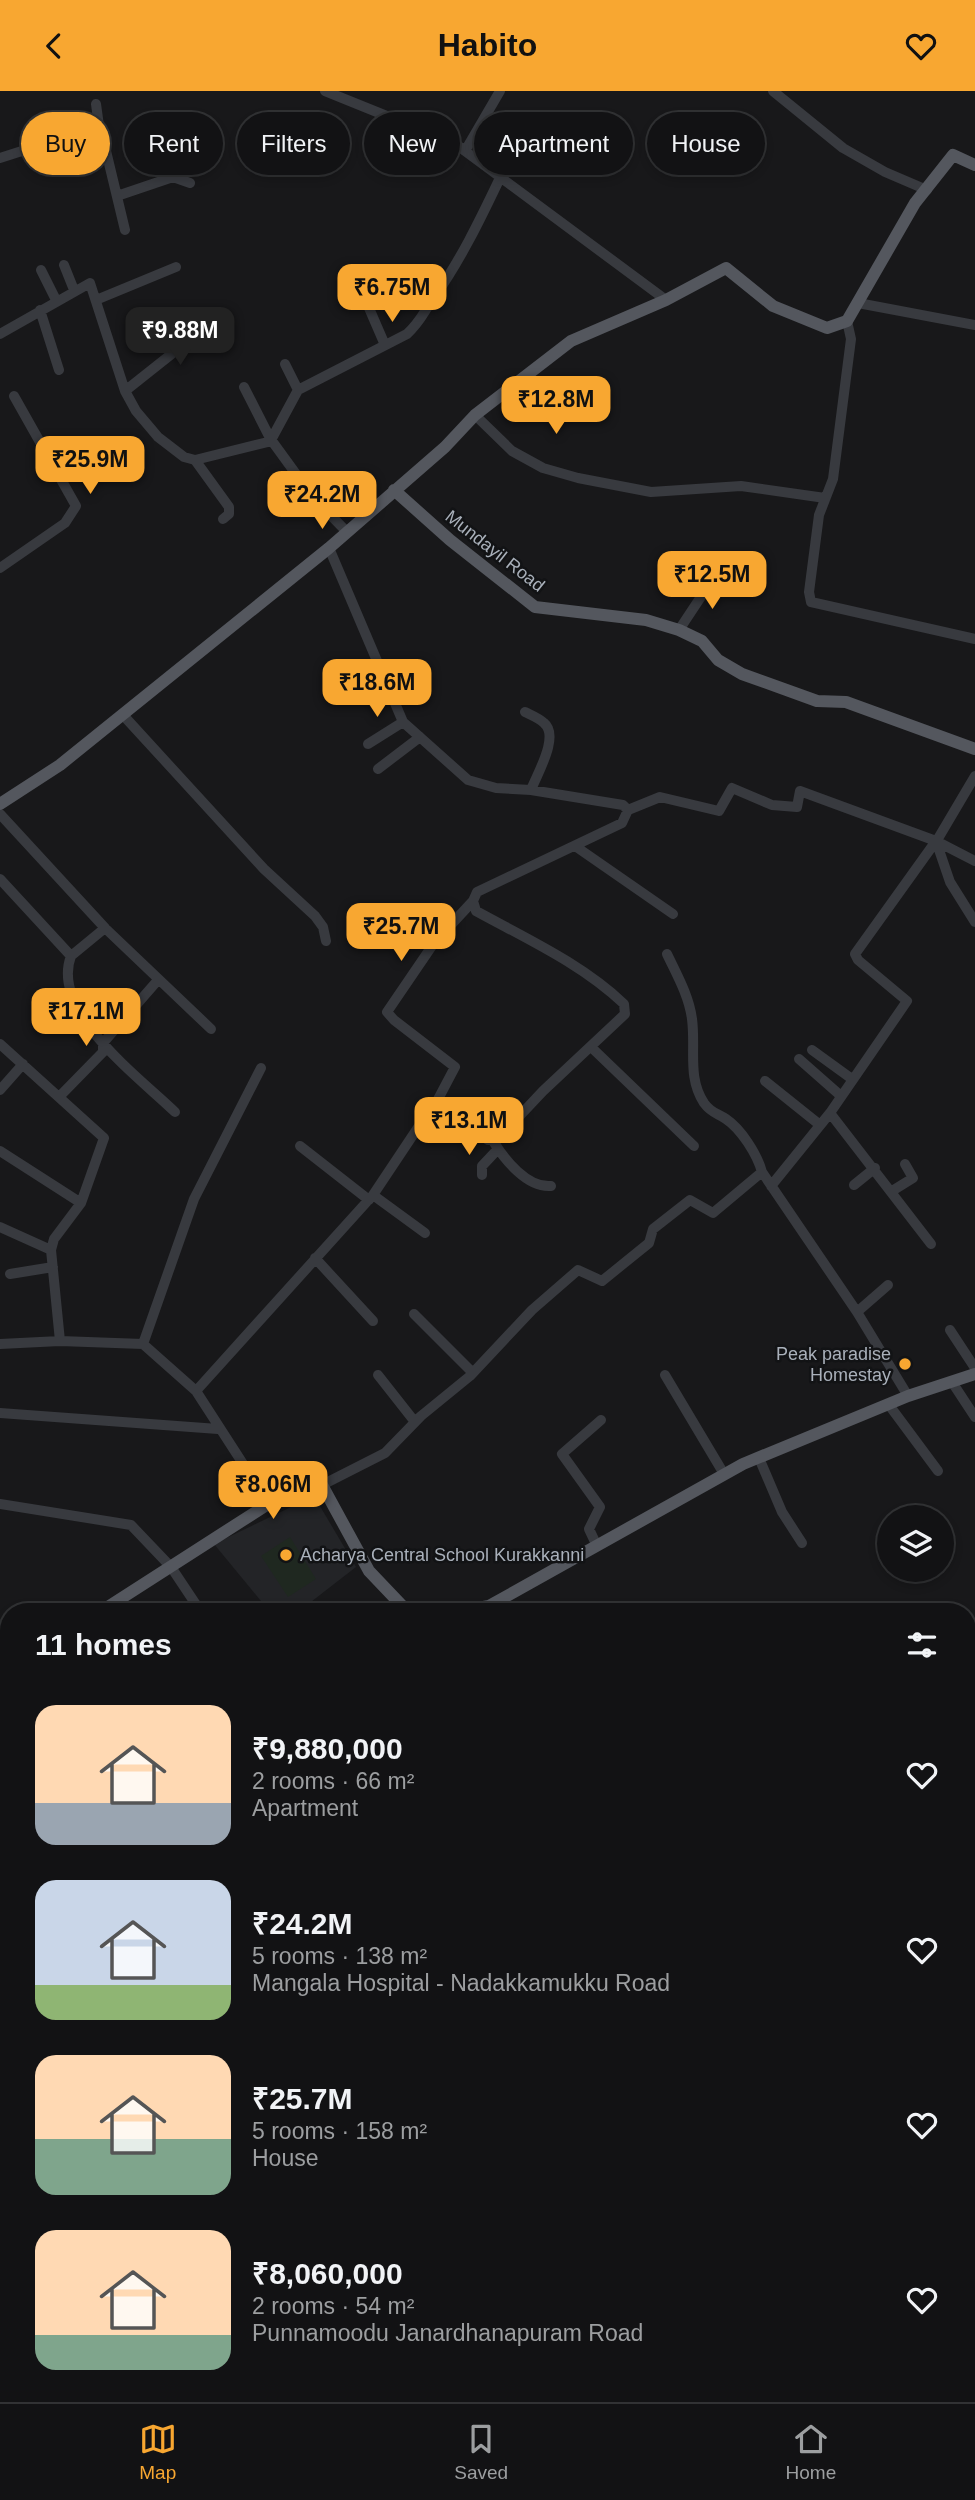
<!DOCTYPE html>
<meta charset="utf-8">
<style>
body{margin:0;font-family:Arial,sans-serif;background:#1b1b1d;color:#f1f3f6;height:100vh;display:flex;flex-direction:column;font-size:26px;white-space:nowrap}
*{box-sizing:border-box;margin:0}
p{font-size:23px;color:#9c9ea0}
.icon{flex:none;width:38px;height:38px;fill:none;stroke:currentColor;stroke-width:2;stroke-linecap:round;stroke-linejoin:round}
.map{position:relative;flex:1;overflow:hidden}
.panel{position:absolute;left:0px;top:1512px;width:976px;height:800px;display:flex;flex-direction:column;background:#121214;border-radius:28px 28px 0 0;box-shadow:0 4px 10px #0003,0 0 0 2px #313234}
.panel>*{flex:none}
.banner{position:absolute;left:21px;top:21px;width:934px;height:63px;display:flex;gap:14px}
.buttons{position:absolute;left:877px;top:1414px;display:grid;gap:14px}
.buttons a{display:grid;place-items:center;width:77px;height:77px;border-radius:50%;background:#121214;box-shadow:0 4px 10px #0003,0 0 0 2px #313234;font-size:35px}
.price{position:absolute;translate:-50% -60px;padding:0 16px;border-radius:14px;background:#f8a731;color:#111;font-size:23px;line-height:46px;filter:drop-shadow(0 2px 4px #0008)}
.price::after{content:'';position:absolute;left:50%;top:42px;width:21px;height:16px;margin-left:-10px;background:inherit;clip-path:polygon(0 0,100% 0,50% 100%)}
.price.selected{background:#222;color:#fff}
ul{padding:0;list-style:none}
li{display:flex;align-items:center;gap:21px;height:175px;padding:0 35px}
li span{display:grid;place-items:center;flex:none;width:196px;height:140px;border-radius:21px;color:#555}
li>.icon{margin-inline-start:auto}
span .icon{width:84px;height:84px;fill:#fffc;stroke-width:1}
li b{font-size:30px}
h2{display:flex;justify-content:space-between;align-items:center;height:84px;padding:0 35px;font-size:30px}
.chip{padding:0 24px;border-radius:32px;background:#121214;box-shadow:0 4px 10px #0003,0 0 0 2px #313234;font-size:24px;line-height:63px}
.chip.selected{background:#f8a731;color:#111}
header{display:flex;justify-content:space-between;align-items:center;height:91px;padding:0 35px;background:#f8a731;color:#111;font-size:32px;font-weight:700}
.tabs{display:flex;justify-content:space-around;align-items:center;height:98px;border-top:2px solid #313234;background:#121214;font-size:19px;color:#9c9ea0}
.tabs a{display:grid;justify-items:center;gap:4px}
.tabs .selected{color:#f8a731}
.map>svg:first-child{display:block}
</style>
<header><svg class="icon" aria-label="back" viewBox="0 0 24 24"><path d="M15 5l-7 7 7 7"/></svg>Habito<svg class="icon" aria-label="heart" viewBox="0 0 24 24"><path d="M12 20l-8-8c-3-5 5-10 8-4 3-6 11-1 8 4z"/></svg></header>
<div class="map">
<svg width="975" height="2311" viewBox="0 0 975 2311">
<rect width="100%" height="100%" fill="#18181a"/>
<path fill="#232427" d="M 314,1405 L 356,1476 L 298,1521 L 270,1521 L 214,1453 Z"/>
<path fill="#1f2820" d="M 290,1446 L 316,1488 L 288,1506 L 261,1465 Z"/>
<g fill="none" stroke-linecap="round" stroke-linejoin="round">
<path stroke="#383a3f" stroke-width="10" d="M 325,0 L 456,53 L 465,60
M 500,0 L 465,60 L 666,209
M 773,0 L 843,57 L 885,81 L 927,99
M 96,13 L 99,35
M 0,67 L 100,35 L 125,139
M 117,105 L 173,86 L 190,92
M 64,174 L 74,199
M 41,179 L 56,209
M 96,209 L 176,176
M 858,212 L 975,234
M 369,217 L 385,254
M 40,219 L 59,279
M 847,230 L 851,248 L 833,388 L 819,424 L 809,501 L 811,511 L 975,548
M 0,243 L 90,192 L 125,300 L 136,320 L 158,346 L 184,366 L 195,369 L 272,350 L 312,405 L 346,440
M 285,273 L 298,299
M 244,296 L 271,349
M 507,298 L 528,314 L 557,330 L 574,317 L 589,292
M 125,300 L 198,242 L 223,230
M 475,324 L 512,360 L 543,377 L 578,387 L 651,401 L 741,395 L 825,407
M 271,349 L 298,299 L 407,243 C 421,230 423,222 433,208 C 460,170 479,131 499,89
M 195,369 L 229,416 L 229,423 L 223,428
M 329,457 L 403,631 L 468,689 L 496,697 L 531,699 L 623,714 L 628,719 L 660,706 L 719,720 L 732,697 L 772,714 L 797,716 L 800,700 L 936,750 L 975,770
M 0,477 L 65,432 L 76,415 L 14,305
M 679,539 L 718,480 L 728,479 L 740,484
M 525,621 C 531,624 539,627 544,632 C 560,645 537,683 531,699
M 123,624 L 264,778 L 315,825 L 323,836 L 326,850
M 368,653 L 403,631
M 378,678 L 420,646
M 0,723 L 105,837
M 936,750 L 950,791 L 975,831
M 936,751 L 975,685
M 575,755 L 673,823
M 0,788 L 71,865 L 105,837 L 211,938
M 667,863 C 677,884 689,905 692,928 C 696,958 687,986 704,1012 C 711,1022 717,1022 726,1028 C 741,1038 757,1063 762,1081 L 857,1221 L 908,1305
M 71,865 C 50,921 139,986 175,1021
M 0,953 L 104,1047 L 81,1112 L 54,1148 L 51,1159 L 60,1250 L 143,1253 L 196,1300 L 269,1413
M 591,956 L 694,1055
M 812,959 L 852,988
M 799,968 L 841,1005
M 765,990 L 820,1034
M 0,999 L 23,973
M 59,1006 L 103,961 L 103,952 L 158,889
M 436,1012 L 455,976 L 394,929 L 387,921 L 434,852 L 473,810
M 830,1022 L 931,1153
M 493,1050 C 505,1069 527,1097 551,1095
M 300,1055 L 369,1109
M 0,1060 L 81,1112
M 482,1084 L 482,1075 L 498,1058
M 854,1094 L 875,1077
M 771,1095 L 830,1022 L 907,910 L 858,869 L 855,863 L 936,750
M 892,1100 L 913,1087 L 905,1073
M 373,1104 L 425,1142
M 0,1136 L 51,1159
M 315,1167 L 373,1230
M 10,1183 L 53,1176
M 857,1221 L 888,1194
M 414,1223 L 473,1282
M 950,1239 L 975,1277
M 0,1253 L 60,1250
M 143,1253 L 194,1108 L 261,977
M 378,1284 L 415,1331
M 665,1284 L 724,1383
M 952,1291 L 975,1326
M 196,1300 L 373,1104 L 433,1014 L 440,1013 L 488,1049 L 497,1049 L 543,1000 L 625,923 L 624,913 C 582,873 527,848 476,820 L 473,810 L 477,801 L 622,732 L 628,719
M 889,1314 L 938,1380
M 0,1322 L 218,1338
M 759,1367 L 782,1421 L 802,1452
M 322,1394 L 385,1362 L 421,1325 L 470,1285 L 532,1219 L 578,1179 L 602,1190 L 649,1152 L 653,1138 L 690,1109 L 713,1122 L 762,1081
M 0,1413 L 131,1434 L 171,1476 L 201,1521
M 597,1455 L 589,1438 L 600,1416 L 562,1363 L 601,1329
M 0,1713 L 9,1724
M 968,1796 L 975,1789
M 0,1863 L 9,1874
M 968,1996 L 975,1990
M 968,2073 L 975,2080
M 0,2105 L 9,2114
M 968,2137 L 975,2127
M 968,2187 L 975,2193
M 0,2242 L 9,2247
M 108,2303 L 120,2311
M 693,2303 L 703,2311
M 883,2311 L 892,2303"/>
<path stroke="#54575e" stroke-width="12" d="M 394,399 L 450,449 L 535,516 L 646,529 L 679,539 L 702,550 L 718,569 L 742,583 L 817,610 L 846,611 L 975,658
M 0,713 L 60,674 L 329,457 L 445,356 L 475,324 L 571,250 L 666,209 L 726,177 L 773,215 L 827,237 L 847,230 L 915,112 L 953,64 L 975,74
M 100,1521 L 293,1397 L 322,1394 L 369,1480 L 408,1521
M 456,1521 L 489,1515 L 743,1373 L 908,1305 L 975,1283
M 0,1610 L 9,1602
M 0,1968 L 9,1965
M 830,2303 L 838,2311"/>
</g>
<g fill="#f8a731" stroke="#121315" stroke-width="2.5">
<circle cx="905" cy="1273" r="7"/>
<circle cx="286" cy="1464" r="7"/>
</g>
<g text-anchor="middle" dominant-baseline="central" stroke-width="5" stroke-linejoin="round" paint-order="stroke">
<g font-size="18" fill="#a9b0ba" stroke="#121315">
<text transform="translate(495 460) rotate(38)">Mundayil Road</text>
</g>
<g font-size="18" fill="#a9b0ba" stroke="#121315" text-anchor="end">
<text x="891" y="1263">Peak paradise<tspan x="891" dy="21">Homestay</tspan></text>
<text x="300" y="1464" text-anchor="start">Acharya Central School Kurakkanni</text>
</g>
</g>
</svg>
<div class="buttons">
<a><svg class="icon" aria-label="layers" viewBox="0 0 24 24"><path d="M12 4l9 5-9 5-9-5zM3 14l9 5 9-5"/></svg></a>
</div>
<b class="price" style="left:392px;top:233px">₹6.75M</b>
<b class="price selected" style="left:180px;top:276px">₹9.88M</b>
<b class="price" style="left:556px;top:345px">₹12.8M</b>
<b class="price" style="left:90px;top:405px">₹25.9M</b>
<b class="price" style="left:322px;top:440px">₹24.2M</b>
<b class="price" style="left:712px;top:520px">₹12.5M</b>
<b class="price" style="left:377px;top:628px">₹18.6M</b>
<b class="price" style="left:401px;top:872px">₹25.7M</b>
<b class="price" style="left:86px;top:957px">₹17.1M</b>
<b class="price" style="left:469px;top:1066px">₹13.1M</b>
<b class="price" style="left:273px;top:1430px">₹8.06M</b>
<div class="banner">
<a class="chip selected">Buy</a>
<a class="chip">Rent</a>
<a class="chip">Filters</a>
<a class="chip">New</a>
<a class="chip">Apartment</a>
<a class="chip">House</a>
</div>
<section class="panel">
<h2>11 homes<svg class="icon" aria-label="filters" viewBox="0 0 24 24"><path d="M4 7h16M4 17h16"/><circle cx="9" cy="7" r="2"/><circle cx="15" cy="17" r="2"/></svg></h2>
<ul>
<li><span style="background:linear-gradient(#ffd9b3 70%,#9aa5b1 0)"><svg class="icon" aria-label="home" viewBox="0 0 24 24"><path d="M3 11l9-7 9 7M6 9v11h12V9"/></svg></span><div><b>₹9,880,000</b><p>2 rooms · 66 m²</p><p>Apartment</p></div><svg class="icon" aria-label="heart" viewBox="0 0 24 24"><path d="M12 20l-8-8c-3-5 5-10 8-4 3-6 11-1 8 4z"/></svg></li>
<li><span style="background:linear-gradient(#c9d6e8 75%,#8fb573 0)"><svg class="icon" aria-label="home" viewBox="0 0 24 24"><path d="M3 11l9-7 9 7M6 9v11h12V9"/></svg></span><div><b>₹24.2M</b><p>5 rooms · 138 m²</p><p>Mangala Hospital - Nadakkamukku Road</p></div><svg class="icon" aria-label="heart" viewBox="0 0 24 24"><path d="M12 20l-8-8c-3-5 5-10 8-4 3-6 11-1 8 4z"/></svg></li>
<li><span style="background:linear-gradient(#ffd9b3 60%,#7fa58c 0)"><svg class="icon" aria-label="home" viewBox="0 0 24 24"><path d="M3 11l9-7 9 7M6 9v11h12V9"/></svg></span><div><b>₹25.7M</b><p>5 rooms · 158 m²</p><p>House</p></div><svg class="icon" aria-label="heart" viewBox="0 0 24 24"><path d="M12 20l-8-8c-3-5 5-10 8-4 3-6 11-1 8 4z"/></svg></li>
<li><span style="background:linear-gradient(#ffd9b3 75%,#7fa58c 0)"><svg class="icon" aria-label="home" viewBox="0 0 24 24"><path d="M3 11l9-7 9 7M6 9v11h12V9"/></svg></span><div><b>₹8,060,000</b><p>2 rooms · 54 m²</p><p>Punnamoodu Janardhanapuram Road</p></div><svg class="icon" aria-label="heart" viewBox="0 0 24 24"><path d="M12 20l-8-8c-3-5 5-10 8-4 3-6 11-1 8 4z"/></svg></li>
</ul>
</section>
</div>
<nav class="tabs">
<a class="selected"><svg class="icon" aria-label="map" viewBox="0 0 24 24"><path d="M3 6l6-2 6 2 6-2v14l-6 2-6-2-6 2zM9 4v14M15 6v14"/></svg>Map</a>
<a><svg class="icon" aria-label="saved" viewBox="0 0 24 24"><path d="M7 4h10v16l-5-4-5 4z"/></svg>Saved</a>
<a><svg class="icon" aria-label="home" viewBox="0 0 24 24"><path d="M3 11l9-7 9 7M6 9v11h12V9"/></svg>Home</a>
</nav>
